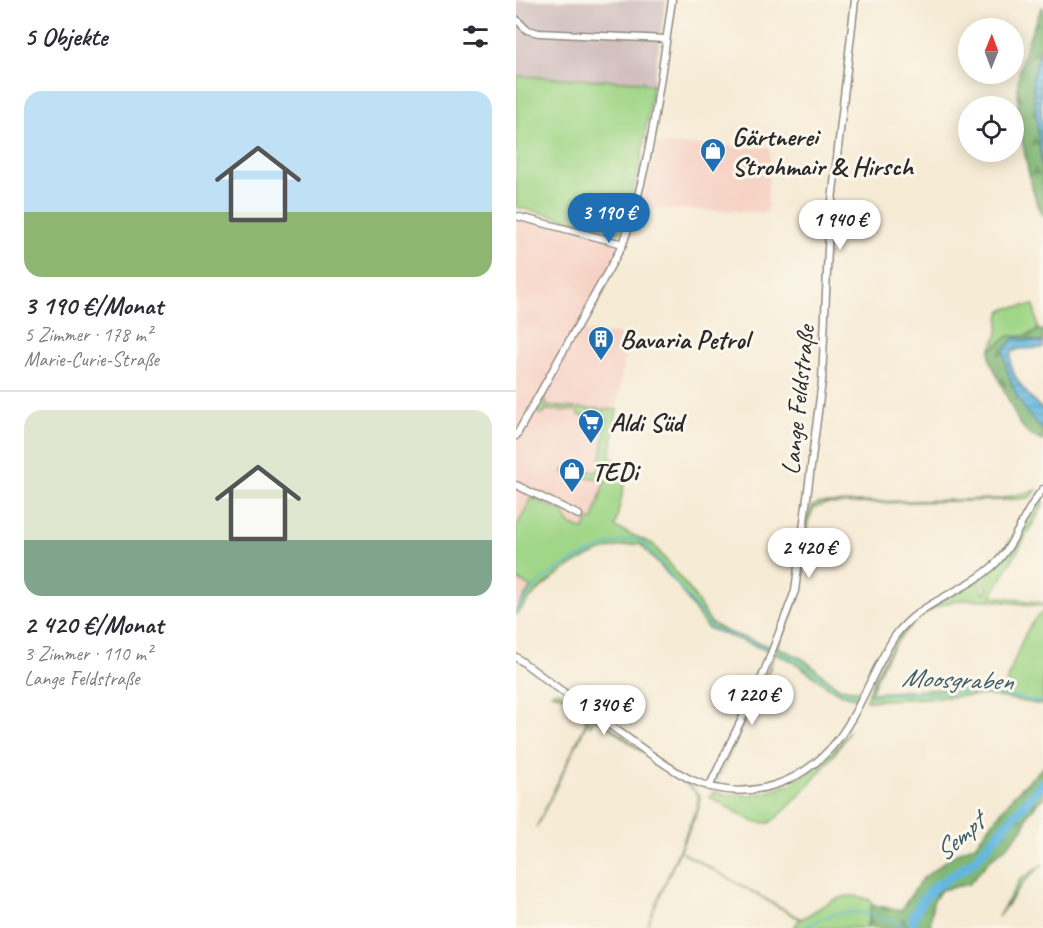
<!DOCTYPE html>
<html lang="de">
<meta charset="utf-8">
<style>
body{margin:0;font-family:Caveat,sans-serif;background:#f7f7f7;color:#2b2b33;height:100vh;display:flex;flex-direction:column;font-size:22px;white-space:nowrap}
*{box-sizing:border-box;margin:0}
p{font-size:20px;color:#7c7c81}
.icon{flex:none;width:33px;height:33px;fill:none;stroke:currentColor;stroke-width:2;stroke-linecap:round;stroke-linejoin:round}
.map{position:relative;flex:1;overflow:hidden}
.drawer{display:flex;flex-direction:column;background:#fff;width:516px}
.drawer>*{flex:none}
.needle{width:39px;rotate:1deg}
.fabs{position:absolute;left:442px;top:18px;display:grid;gap:12px}
.fabs a{display:grid;place-items:center;width:66px;height:66px;border-radius:50%;background:#fff;box-shadow:0 3px 15px #0003;font-size:30px}
.price{position:absolute;translate:-50% -51px;padding:0 14px;border-radius:21px;background:#fff;color:#222;font-size:20px;line-height:39px;filter:drop-shadow(0 2px 3px #0008)}
.price::after{content:'';position:absolute;left:50%;top:36px;width:18px;height:14px;margin-left:-9px;background:inherit;clip-path:polygon(0 0,100% 0,50% 100%)}
.price.selected{background:#1f6fb2;color:#fff}
ul{padding:0;list-style:none}
li{display:grid;align-content:center;gap:12px;height:318px;padding:0 24px}
li+li{border-top:2px solid #e1e1e2}
li span{display:grid;place-items:center;height:186px;border-radius:18px;color:#555}
li>.icon{margin-inline-start:auto}
span .icon{width:108px;height:108px;fill:#fffc;stroke-width:1}
li b{font-size:26px}
h2{display:flex;justify-content:space-between;align-items:center;height:72px;padding:0 24px;font-size:26px}
main{display:flex;flex:1;min-height:0}
.map>svg:first-child{display:block}
</style>
<main>
<section class="drawer">
<h2>5 Objekte<svg class="icon" aria-label="filters" viewBox="0 0 24 24"><path d="M4 7h16M4 17h16"/><circle cx="9" cy="7" r="2"/><circle cx="15" cy="17" r="2"/></svg></h2>
<ul>
<li><span style="background:linear-gradient(#bfe0f5 65%,#8fb573 0)"><svg class="icon" aria-label="home" viewBox="0 0 24 24"><path d="M3 11l9-7 9 7M6 9v11h12V9"/></svg></span><div><b>3 190 €/Monat</b><p>5 Zimmer · 178 m²</p><p>Marie-Curie-Straße</p></div></li>
<li><span style="background:linear-gradient(#dfe7d0 70%,#7fa58c 0)"><svg class="icon" aria-label="home" viewBox="0 0 24 24"><path d="M3 11l9-7 9 7M6 9v11h12V9"/></svg></span><div><b>2 420 €/Monat</b><p>3 Zimmer · 110 m²</p><p>Lange Feldstraße</p></div></li>
</ul>
</section>
<div class="map">
<svg width="527" height="928" viewBox="0 0 527 928">
<defs>
<pattern id="forest-firs" width="22" height="20" patternUnits="userSpaceOnUse" patternTransform="scale(1.5)"><rect width="22" height="20" fill="#80b774"/><path d="M5 1l3.5 6h-7zM16 11l3.5 6h-7z" fill="#69955f"/></pattern>
<pattern id="water-rules" width="6" height="5" patternUnits="userSpaceOnUse" patternTransform="scale(1.5)"><rect width="6" height="5" fill="#63b7df"/><path d="M0 2.5h6" fill="none" stroke="#5295b5"/></pattern>
</defs>
<rect width="100%" height="100%" fill="#fbf7ec"/>
<filter id="ink" filterUnits="userSpaceOnUse"><feTurbulence type="fractalNoise" baseFrequency=".0167" numOctaves="2"/><feDisplacementMap in="SourceGraphic" scale="12" xChannelSelector="R" yChannelSelector="G"/><feConvolveMatrix kernelMatrix="1 2 1 2 8 2 1 2 1" color-interpolation-filters="sRGB"/></filter>
<filter id="wash" filterUnits="userSpaceOnUse"><feTurbulence type="fractalNoise" baseFrequency=".008" numOctaves="4" result="noise"/><feDisplacementMap in="SourceGraphic" scale="24" xChannelSelector="R" yChannelSelector="G"/><feGaussianBlur stdDeviation="1.35" result="paint"/><feColorMatrix in="noise" values="0 0 0 0 0 0 0 0 0 0 0 0 0 0 0 0 0 1.4 0 .05"/><feComposite in="paint" operator="in"/></filter>
<g filter="url(#wash)">
<rect width="100%" height="100%" fill="#f6ebd5"/>
<path fill="#f6d2c4" d="M 140,144 L 254,148 L 251,212 L 125,208 Z
M 0,213 L 106,238 L 67,331 L 111,335 L 94,458 L 113,463 L 95,545 L 47,566 L 22,583 L 0,613 Z"/>
<path fill="#d1bfbe" d="M 0,0 L 150,0 L 137,85 L 127,84 L 127,82 L 0,76 Z"/>
<path fill="#a0d687" stroke="#668059" stroke-width="1.5" d="M 0,76 L 128,82 L 128,84 L 137,85 L 124,167 L 104,232 L 0,207 Z
M 518,305 L 522,330 C 506,340 489,337 474,350 L 482,333 L 484,312 L 492,308 Z
M 27,400 L 30,401 L 30,406 L 59,408 L 59,411 L 29,410 L 28,414 L 24,414 L 21,412 Z
M 62,408 L 101,410 L 94,458 L 113,463 L 99,527 L 137,544 L 174,590 L 195,623 L 209,631 L 255,647 L 253,651 L 191,628 L 161,584 L 124,544 C 76,545 28,578 0,615 L 0,609 L 15,588 L 0,578 L 0,528 L 16,497 L 47,512 L 53,524 L 68,530 L 72,521 L 77,520 L 89,480 L 47,473 L 47,470 L 63,472 L 63,470 L 83,472 L 91,419 L 62,415 Z
M 521,490 L 513,498 L 486,500 L 310,504 L 298,508 L 292,521 L 283,590 L 276,614 L 261,647 L 287,659 L 323,688 L 346,691 L 343,698 C 307,696 292,661 257,654 L 254,668 L 200,783 L 253,668 L 254,662 L 280,597 L 291,517 L 296,506 L 304,503 L 483,499 Z
M 527,493 L 527,505 L 476,596 L 527,603 L 527,606 C 501,604 475,598 448,600 C 399,604 370,651 355,693 L 460,687 L 488,690 C 496,669 508,623 527,612 L 527,705 L 471,695 L 350,701 C 352,689 359,678 364,667 C 392,614 412,609 462,581 L 468,593 L 472,590 L 465,579 L 472,573 Z
M 42,691 L 74,717 L 20,828 L 70,723 C 69,707 48,695 34,693 Z
M 78,717 L 81,717 L 172,784 L 184,796 L 183,807 L 131,925 L 181,808 L 182,797 L 178,790 L 84,721 L 78,719 L 73,727 Z
M 333,731 C 324,751 272,812 253,823 L 238,822 L 193,797 L 197,792 C 254,805 301,777 333,731 Z
M 166,852 L 285,919 C 309,906 325,888 354,900 L 356,905 L 350,928 L 277,928 L 284,919 Z
M 527,864 L 507,883 L 482,917 L 504,880 Z"/>
<path fill="url(#forest-firs)" stroke="#567150" stroke-width="1.5" d="M 527,6 L 527,43 L 516,78 L 527,178 L 527,216 C 513,191 499,110 502,81 C 505,57 516,27 527,6 Z
M 522,330 L 527,330 L 527,343 L 512,339 L 489,358 C 496,389 504,408 527,430 L 527,441 L 514,435 L 503,423 L 474,360 L 474,350 L 493,336 L 513,336 Z
M 527,767 L 527,798 L 512,814 L 508,827 L 492,846 L 475,859 L 453,884 L 425,890 L 417,902 L 414,928 L 350,928 L 356,905 L 385,910 L 406,879 L 439,854 L 459,845 L 498,795 Z"/>
<path fill="url(#water-rules)" stroke="#477185" stroke-width="1.5" d="M 527,43 L 525,84 L 527,178 L 516,78 Z
M 499,338 L 527,343 L 527,348 L 503,349 L 496,352 C 489,373 513,397 527,410 L 527,430 C 504,409 490,380 488,349 Z"/>
<g fill="none" stroke-linecap="round" stroke-linejoin="round">
<path stroke="#63b7df" stroke-width="1.5" d="M 0,611 C 7,602 15,589 24,582 C 44,566 103,533 127,541 L 196,628 L 255,650
M 260,651 L 282,660 L 324,692 L 340,694
M 354,695 L 449,692 L 485,694 L 527,703
M 288,928 C 331,900 353,915 398,928"/>
<path stroke="#63b7df" stroke-width="10" d="M 398,928 L 397,917 L 406,901 L 417,888 L 457,862 L 527,783"/>
</g>
</g>
<g filter="url(#ink)">
<g fill="none" stroke-linecap="round" stroke-linejoin="round">
<defs>
<path id="street" d="M 0,19 L 11,30 L 23,33 L 150,39
M 0,216 L 107,244
M 0,436 L 107,244 C 135,166 144,82 156,0
M 0,485 L 63,515
M 0,657 C 33,682 68,707 102,731 C 125,747 149,767 174,779 C 223,803 278,788 314,749 C 343,717 355,672 379,636 C 404,601 448,593 478,565 C 500,544 507,512 527,489
M 193,787 L 246,677 L 279,591 L 306,381 L 313,227 L 339,0"/>
</defs>
<use href="#street" stroke="#908b80" stroke-width="9"/>
<use href="#street" stroke="#fff" stroke-width="6"/>
</g>
</g>
<defs>
<symbol id="shop-pin" viewBox="-11 -11 22 30"><path d="M0 17L-7.5 6A9.5 9.5 0 1 1 7.5 6Z" fill="#1f6fb2" stroke="#fbf7ec"/><path d="M-5-2.5h2.3a2.7 3.5 0 0 1 5.4 0H5L5.5 6h-11ZM-1.5-2.5h3a1.5 2.3 0 0 0-3 0Z" fill="#fff"/></symbol>
<symbol id="building-pin" viewBox="-11 -11 22 30"><path d="M0 17L-7.5 6A9.5 9.5 0 1 1 7.5 6Z" fill="#1f6fb2" stroke="#fbf7ec"/><path d="M-4-6H4V6H1V3H-1V6H-4ZM-2.5-4.3h1.7v1.8h-1.7ZM.8-4.3h1.7v1.8H.8ZM-2.5-1h1.7V.8h-1.7ZM.8-1h1.7V.8H.8Z" fill="#fff"/></symbol>
<symbol id="supermarket-pin" viewBox="-11 -11 22 30"><path d="M0 17L-7.5 6A9.5 9.5 0 1 1 7.5 6Z" fill="#1f6fb2" stroke="#fbf7ec"/><path d="M-6-5.5h2.5l.6 2H6L4.5 2H-2.5L-4.4-4H-6ZM-1.5 3.2a1.3 1.3 0 1 0 .1 0ZM3 3.2a1.3 1.3 0 1 0 .1 0Z" fill="#fff"/></symbol>
</defs>
<g fill-rule="evenodd">
<use href="#shop-pin" x="182" y="136" width="30" height="40"/>
<use href="#building-pin" x="70" y="324" width="30" height="40"/>
<use href="#supermarket-pin" x="60" y="407" width="30" height="40"/>
<use href="#shop-pin" x="41" y="456" width="30" height="40"/>
</g>
<g text-anchor="middle" dominant-baseline="central" stroke-width="6" stroke-linejoin="round" paint-order="stroke">
<g font-size="26" font-weight="bold" fill="#2b2b2b" stroke="#fbf7ec" text-anchor="start">
<text x="216" y="136">Gärtnerei<tspan x="216" dy="30">Strohmair &amp; Hirsch</tspan></text>
<text x="104" y="339">Bavaria Petrol</text>
<text x="94" y="422">Aldi Süd</text>
<text x="76" y="471">TEDi</text>
</g>
<g font-size="26" fill="#2b2b2b" stroke="#fbf7ec">
<text transform="translate(282 400) rotate(-84)">Lange Feldstraße</text>
</g>
<g font-size="27" font-style="italic" fill="#3f5c6a" stroke="#fbf7ec">
<text transform="translate(441 679) rotate(2)">Moosgraben</text>
<text transform="translate(443 837) rotate(-42)">Sempt</text>
</g>
</g>
</svg>
<div class="fabs">
<a><svg class="needle" viewBox="-14 -14 28 28"><path d="M0-13l5 13h-10z" fill="#e53935"/><path d="M0 13l5-13h-10z" fill="#7c7c81"/></svg></a>
<a><svg class="icon" aria-label="locate" viewBox="0 0 24 24"><circle cx="12" cy="12" r="6"/><path d="M12 2v4M12 18v4M2 12h4M18 12h4"/></svg></a>
</div>
<b class="price selected" style="left:93px;top:244px">3 190 €</b>
<b class="price" style="left:324px;top:251px">1 940 €</b>
<b class="price" style="left:293px;top:579px">2 420 €</b>
<b class="price" style="left:236px;top:726px">1 220 €</b>
<b class="price" style="left:88px;top:736px">1 340 €</b>
</div>
</main>
